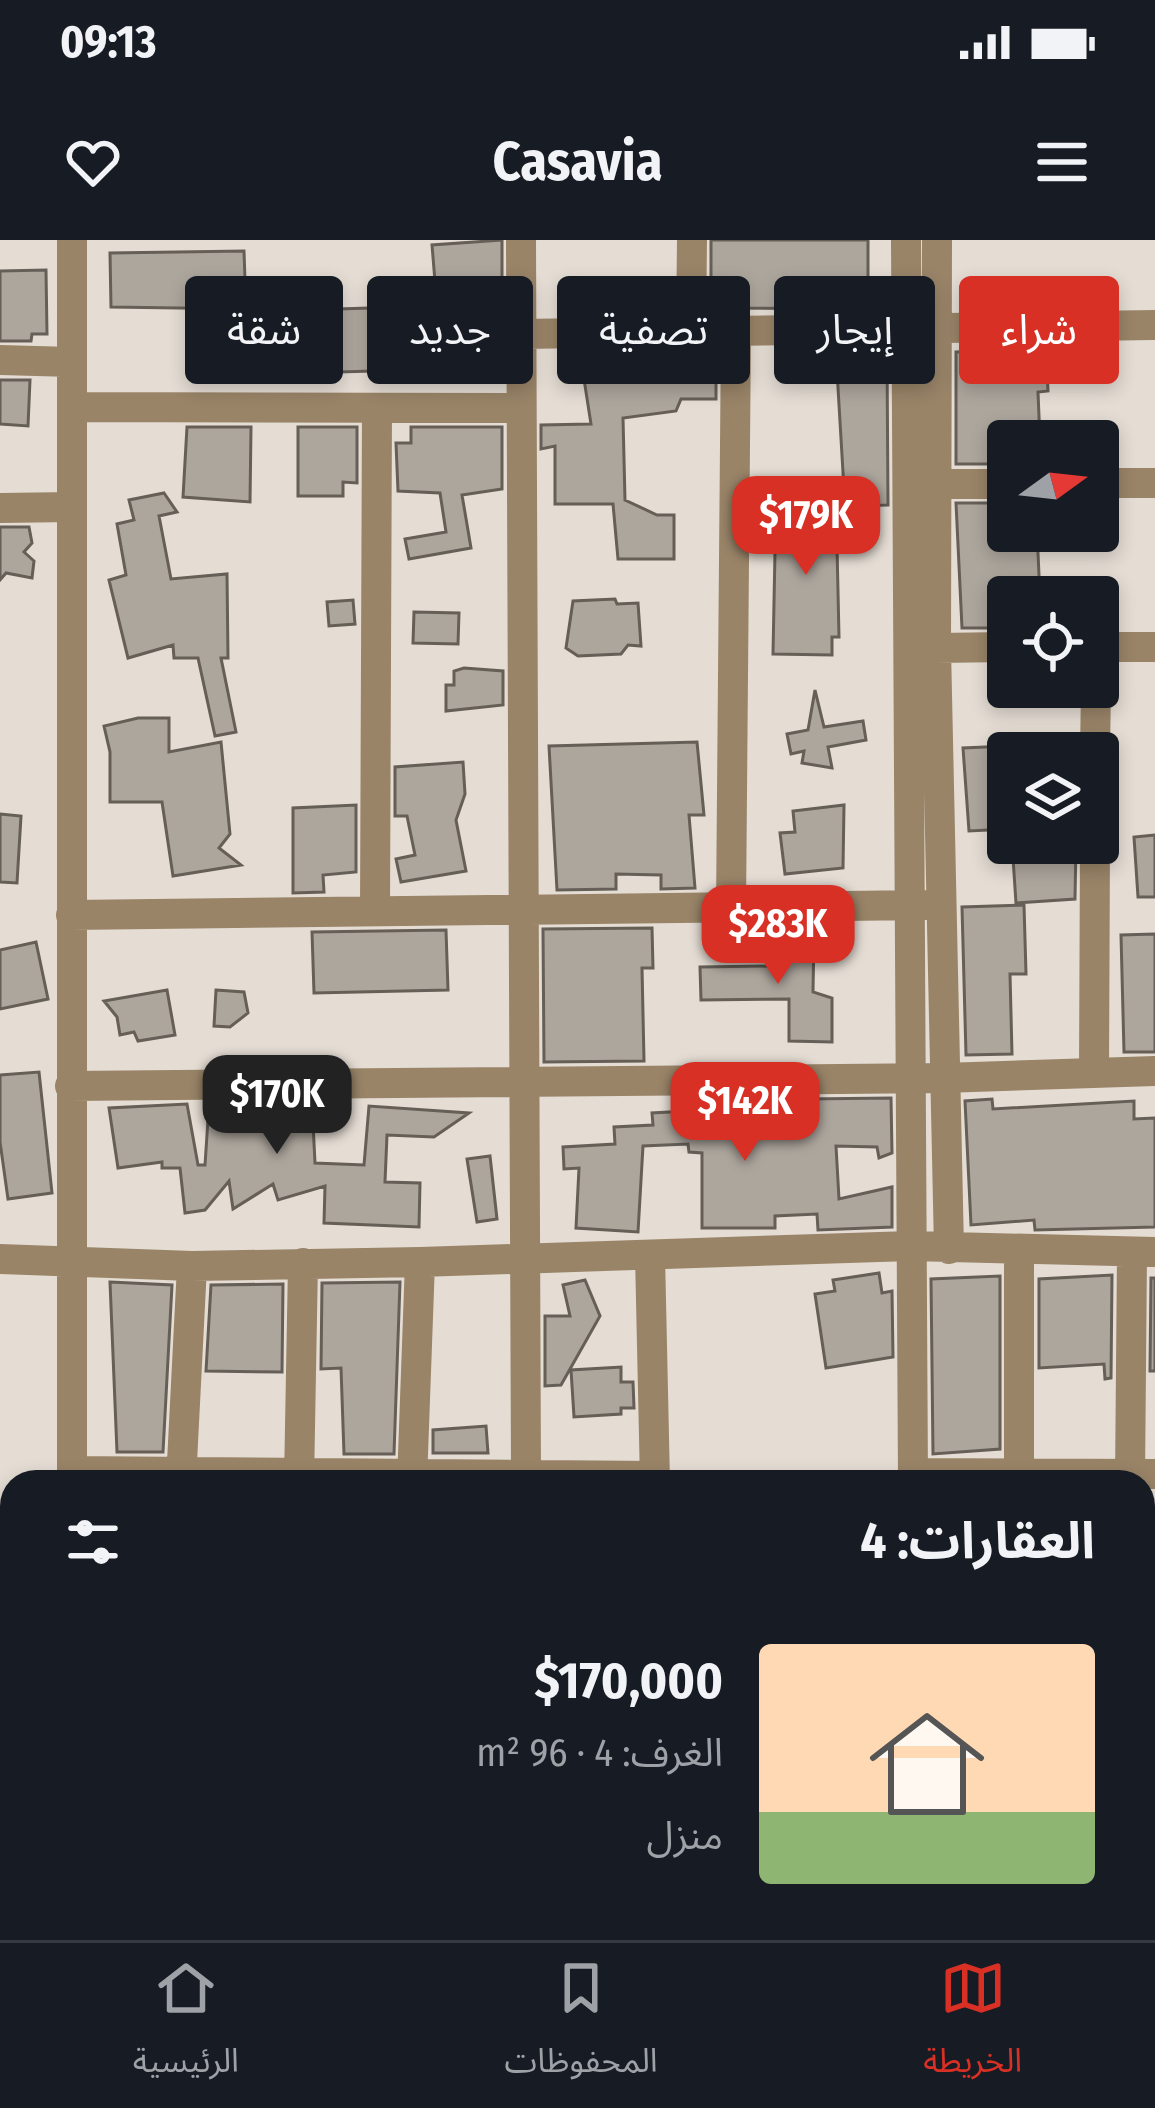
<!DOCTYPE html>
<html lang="ar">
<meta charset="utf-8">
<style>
body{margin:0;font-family:"Fira Sans Condensed","Noto Sans Arabic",sans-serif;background:#242831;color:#f1f3f6;direction:rtl;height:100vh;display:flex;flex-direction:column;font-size:45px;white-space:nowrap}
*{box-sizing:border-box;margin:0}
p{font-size:39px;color:#9ea1a6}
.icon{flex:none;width:66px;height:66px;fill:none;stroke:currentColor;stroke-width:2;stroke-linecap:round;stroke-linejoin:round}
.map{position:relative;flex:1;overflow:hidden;direction:ltr}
.side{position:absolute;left:0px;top:1230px;width:1155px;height:471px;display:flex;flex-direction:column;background:#171b24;border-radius:36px 36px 0 0;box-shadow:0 6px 18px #0003;direction:rtl}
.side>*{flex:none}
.top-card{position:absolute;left:36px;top:36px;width:1083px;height:108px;direction:rtl;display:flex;gap:24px}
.needle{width:78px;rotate:75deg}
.fabs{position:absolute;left:987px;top:180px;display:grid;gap:24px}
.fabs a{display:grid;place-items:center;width:132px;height:132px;border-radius:12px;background:#171b24;box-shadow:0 6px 18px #0003;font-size:60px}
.price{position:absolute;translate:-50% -102px;padding:0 27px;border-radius:24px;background:#d93025;color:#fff;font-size:39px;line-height:78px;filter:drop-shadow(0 3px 6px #0008)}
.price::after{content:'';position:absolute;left:50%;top:72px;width:36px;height:27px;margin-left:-18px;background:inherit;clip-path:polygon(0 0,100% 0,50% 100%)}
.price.active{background:#222;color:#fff}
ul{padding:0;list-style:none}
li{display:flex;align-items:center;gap:36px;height:300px;padding:0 60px}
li+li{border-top:3px solid #363941}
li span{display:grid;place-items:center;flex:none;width:336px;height:240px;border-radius:12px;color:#555}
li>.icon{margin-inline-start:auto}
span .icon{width:144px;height:144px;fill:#fffc;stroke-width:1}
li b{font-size:51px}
h2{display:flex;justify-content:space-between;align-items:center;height:144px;padding:0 60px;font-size:51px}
.tag{padding:0 42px;border-radius:12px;background:#171b24;box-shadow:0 6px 18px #0003;font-size:42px;line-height:108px}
.tag.active{background:#d93025;color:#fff}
.status{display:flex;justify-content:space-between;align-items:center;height:84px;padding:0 60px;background:#171b24;direction:ltr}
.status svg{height:33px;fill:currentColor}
header{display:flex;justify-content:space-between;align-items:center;height:156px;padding:0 60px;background:#171b24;font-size:54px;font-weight:700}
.tab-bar{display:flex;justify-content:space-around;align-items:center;height:168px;border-top:3px solid #363941;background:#171b24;font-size:33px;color:#9ea1a6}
.tab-bar a{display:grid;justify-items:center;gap:6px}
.tab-bar .active{color:#d93025}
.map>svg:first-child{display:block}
</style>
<div class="status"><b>09:13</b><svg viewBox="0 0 49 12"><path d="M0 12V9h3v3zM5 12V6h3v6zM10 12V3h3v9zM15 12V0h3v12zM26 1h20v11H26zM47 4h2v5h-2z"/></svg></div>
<header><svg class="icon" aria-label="menu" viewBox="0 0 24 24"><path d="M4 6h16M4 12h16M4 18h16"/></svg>Casavia<svg class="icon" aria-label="heart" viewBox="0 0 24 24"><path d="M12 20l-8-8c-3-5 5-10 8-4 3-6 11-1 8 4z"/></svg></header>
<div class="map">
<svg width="1155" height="1700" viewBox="0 0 1155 1700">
<rect width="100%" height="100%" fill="#e5ddd4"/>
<path fill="#ada69d" stroke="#655f57" stroke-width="3" d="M 502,0 L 502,114 L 439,119 L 440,129 L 306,133 L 304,70 L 437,66 L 432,5 Z
M 711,0 L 868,0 L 868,69 L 711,68 Z
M 244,11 L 246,69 L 111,67 L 110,13 Z
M 46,30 L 47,94 L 32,94 L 31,101 L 0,101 L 0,31 Z
M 1046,110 L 1048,151 L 1038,152 L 1040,201 L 1008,201 L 1008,224 L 956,224 L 956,112 Z
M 716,111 L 716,159 L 681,159 L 676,171 L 623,178 L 625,260 L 657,275 L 674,275 L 674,319 L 618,319 L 613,264 L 555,264 L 555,206 L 541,209 L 541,185 L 591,184 L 581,120 L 630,112 Z
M 887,113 L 888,265 L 845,266 L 836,114 Z
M 0,140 L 30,140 L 28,186 L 0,184 Z
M 187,187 L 251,187 L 250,262 L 183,257 Z
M 298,187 L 357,187 L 357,243 L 343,242 L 343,256 L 298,256 Z
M 411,187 L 502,187 L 502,249 L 462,255 L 471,308 L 409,319 L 405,299 L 446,292 L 440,253 L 398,251 L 396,203 L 411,203 Z
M 164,253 L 177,272 L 159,276 L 171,339 L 227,334 L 228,418 L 221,418 L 236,492 L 215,496 L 198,418 L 174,418 L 173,405 L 128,418 L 109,340 L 126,335 L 117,284 L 134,280 L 129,260 Z
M 776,260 L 836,261 L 839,397 L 832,397 L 832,415 L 773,414 Z
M 956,263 L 1008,263 L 1008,291 L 1037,291 L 1040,357 L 1008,357 L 1008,388 L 962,388 Z
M 0,287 L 29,287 L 32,303 L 24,312 L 34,321 L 32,338 L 6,333 L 0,340 Z
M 615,359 L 617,364 L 638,363 L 641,406 L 628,405 L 621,414 L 578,416 L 566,408 L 573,361 Z
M 353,360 L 355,384 L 329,386 L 327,362 Z
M 414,372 L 459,373 L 458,404 L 413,403 Z
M 464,428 L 503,431 L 503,465 L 446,471 L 446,445 L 454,445 L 454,431 Z
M 815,450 L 824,487 L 863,481 L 866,500 L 828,507 L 832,528 L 802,523 L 804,511 L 791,514 L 787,494 L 808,490 Z
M 138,478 L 169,478 L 169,512 L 221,502 L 230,594 L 219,608 L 241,625 L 173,636 L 162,562 L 110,562 L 110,512 L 104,486 Z
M 697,502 L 704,575 L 689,575 L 695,648 L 661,649 L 661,635 L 616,634 L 616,649 L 557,650 L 549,506 Z
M 1008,506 L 1008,589 L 969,591 L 963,508 Z
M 463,522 L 465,554 L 456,580 L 466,631 L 401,642 L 396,619 L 415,615 L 407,576 L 395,576 L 395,527 Z
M 356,565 L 356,632 L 323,635 L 324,652 L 293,653 L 293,568 Z
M 844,565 L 843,628 L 785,634 L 780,593 L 795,592 L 793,571 Z
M 0,574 L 21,576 L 17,643 L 0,642 Z
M 1155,595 L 1155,657 L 1138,657 L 1134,597 Z
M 1012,603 L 1076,603 L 1075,659 L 1016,663 Z
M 1024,665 L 1026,734 L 1010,734 L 1012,814 L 966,815 L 962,667 Z
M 652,688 L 653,728 L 642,728 L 644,821 L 544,822 L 543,689 Z
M 446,690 L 448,750 L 314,753 L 312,692 Z
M 1155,694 L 1155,812 L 1124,812 L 1121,695 Z
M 774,695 L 814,695 L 813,752 L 832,758 L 832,802 L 789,801 L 789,759 L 701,760 L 700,727 L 773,726 Z
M 36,702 L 48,759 L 0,769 L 0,710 Z
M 167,750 L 175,795 L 138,801 L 134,792 L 120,795 L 117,777 L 104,761 Z
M 216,750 L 244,752 L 248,773 L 230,787 L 214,786 Z
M 39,832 L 52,953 L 8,959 L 0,902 L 0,835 Z
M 891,858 L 892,913 L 879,918 L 877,907 L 836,906 L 839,959 L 892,947 L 892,987 L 818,990 L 817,974 L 775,976 L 775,988 L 702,988 L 702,913 L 689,912 L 688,904 L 643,906 L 638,992 L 576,988 L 579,928 L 564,929 L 563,907 L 615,904 L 614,887 L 653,885 L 652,873 L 725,869 L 731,860 Z
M 992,859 L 993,869 L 1134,861 L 1134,879 L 1155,878 L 1155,987 L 1035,990 L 1034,980 L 971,985 L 965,861 Z
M 312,863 L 315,923 L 364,925 L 369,866 L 469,873 L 434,897 L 387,895 L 385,942 L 420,943 L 419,987 L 324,983 L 325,946 L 278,960 L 273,944 L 233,969 L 229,941 L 205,970 L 185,973 L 180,928 L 162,928 L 162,922 L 118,928 L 109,868 L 187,864 L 198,925 L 205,925 L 209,864 Z
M 490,916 L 497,979 L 477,982 L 467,919 Z
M 879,1033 L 882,1053 L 892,1051 L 893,1117 L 826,1128 L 815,1054 L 835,1051 L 833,1040 Z
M 1112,1035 L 1111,1138 L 1105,1139 L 1104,1124 L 1039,1128 L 1039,1039 Z
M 1000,1036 L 1000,1209 L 933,1214 L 931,1039 Z
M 1151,1038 L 1155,1038 L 1155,1131 L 1150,1131 Z
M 585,1040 L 600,1076 L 561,1145 L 545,1146 L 545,1076 L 570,1076 L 563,1045 Z
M 110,1042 L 172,1045 L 163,1212 L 117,1212 Z
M 400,1042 L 394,1214 L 344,1214 L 341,1128 L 321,1129 L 322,1043 Z
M 283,1044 L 282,1132 L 206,1131 L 211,1045 Z
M 621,1127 L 621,1142 L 633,1142 L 634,1168 L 621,1168 L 621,1174 L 574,1177 L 571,1130 Z
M 486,1186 L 488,1213 L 433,1213 L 433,1190 Z"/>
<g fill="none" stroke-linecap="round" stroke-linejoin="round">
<path stroke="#998468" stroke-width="30" d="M 521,0 L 526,1234
M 906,0 L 913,1242
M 937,0 L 936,408 L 949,1009
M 691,89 L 692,0
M 520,94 L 1155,85
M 0,120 L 72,122
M 72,167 L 519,168
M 1098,243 L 1155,243
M 936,244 L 1008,244
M 0,268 L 72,267
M 1098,407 L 1155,407
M 936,408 L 1008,407
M 1095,513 L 1096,447
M 731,669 L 736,89
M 375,671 L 377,168
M 71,675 L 924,665
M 1094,833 L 1095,603
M 70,846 L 943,838 L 1155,831
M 1019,1010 L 1019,1242
M 650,1015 L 655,1242
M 0,1019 L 192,1026 L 420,1022 L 911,1006 L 1155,1012
M 72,1231 L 655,1236
M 913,1233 L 1155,1234
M 72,1242 L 72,0
M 181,1242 L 192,1026
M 299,1242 L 303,1023
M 412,1242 L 420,1022
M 1130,1242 L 1132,1012
M 1143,1453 L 1155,1453
M 0,1465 L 12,1464
M 0,1531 L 12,1570
M 49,1689 L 52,1700
M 360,1689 L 360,1700
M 495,1689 L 495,1700
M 659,1689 L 660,1700
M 905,1700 L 905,1689
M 1078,1700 L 1155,1700"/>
</g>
</svg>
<div class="fabs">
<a><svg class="needle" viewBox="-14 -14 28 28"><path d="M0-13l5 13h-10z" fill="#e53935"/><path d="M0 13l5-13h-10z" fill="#9ea1a6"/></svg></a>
<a><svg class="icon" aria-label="locate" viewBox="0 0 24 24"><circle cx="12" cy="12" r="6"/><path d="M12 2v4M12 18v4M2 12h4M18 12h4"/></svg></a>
<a><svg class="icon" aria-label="layers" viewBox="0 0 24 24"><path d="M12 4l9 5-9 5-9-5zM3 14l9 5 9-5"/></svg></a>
</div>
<b class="price" style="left:806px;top:338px">$179K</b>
<b class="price" style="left:778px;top:747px">$283K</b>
<b class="price active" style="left:277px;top:917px">$170K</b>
<b class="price" style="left:745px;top:924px">$142K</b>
<div class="top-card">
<a class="tag active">شراء</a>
<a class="tag">إيجار</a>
<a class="tag">تصفية</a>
<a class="tag">جديد</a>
<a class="tag">شقة</a>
</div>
<section class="side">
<h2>العقارات: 4<svg class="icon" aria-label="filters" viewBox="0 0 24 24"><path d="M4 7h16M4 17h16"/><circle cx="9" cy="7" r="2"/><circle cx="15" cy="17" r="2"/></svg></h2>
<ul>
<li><span style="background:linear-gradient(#ffd9b3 70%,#8fb573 0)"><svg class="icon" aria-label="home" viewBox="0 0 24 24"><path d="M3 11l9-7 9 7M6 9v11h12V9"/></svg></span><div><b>$170,000</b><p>الغرف: 4 · 96 m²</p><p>منزل</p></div></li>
</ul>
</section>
</div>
<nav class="tab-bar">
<a class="active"><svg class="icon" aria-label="map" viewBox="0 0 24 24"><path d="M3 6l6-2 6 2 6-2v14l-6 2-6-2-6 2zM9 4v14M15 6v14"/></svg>الخريطة</a>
<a><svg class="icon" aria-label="saved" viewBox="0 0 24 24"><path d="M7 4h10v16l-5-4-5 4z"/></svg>المحفوظات</a>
<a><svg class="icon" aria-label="home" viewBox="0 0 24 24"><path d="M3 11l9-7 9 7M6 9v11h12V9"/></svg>الرئيسية</a>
</nav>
